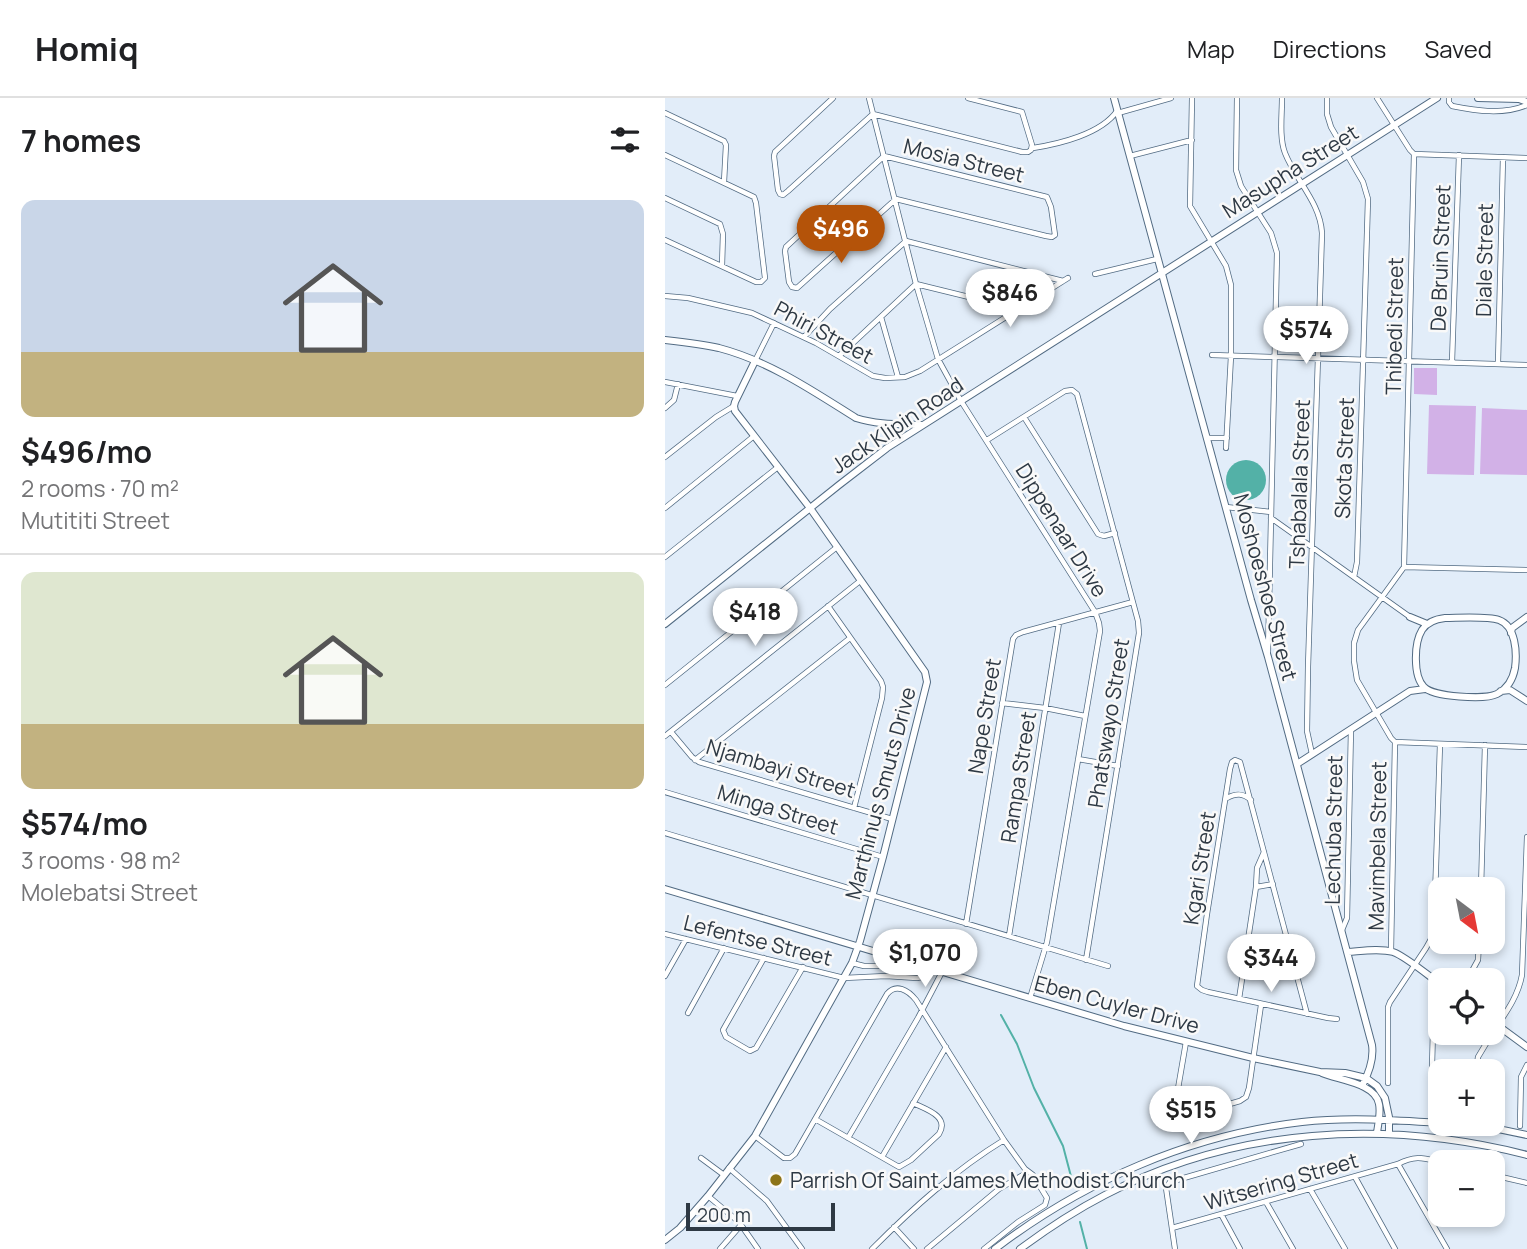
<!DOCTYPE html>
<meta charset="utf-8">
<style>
body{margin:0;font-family:Manrope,sans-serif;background:#f2f2f2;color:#202124;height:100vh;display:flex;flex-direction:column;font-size:26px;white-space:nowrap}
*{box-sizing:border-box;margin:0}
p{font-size:23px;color:#757577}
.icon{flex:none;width:38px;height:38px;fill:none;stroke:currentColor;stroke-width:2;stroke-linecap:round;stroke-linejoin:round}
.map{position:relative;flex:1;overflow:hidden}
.side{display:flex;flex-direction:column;background:#fff;width:665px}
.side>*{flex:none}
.needle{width:46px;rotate:148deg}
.tools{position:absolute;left:763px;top:779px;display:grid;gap:14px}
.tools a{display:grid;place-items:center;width:77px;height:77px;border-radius:14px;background:#fff;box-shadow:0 4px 10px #0003;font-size:35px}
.scale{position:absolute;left:21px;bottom:18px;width:149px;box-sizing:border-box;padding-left:7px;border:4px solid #2e3944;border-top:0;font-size:19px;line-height:24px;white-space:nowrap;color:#2e3944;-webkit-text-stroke:5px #f9f9f9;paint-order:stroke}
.price{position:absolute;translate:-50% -60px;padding:0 16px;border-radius:24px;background:#fff;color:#222;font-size:23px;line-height:46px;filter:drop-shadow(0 2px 4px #0008)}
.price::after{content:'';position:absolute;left:50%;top:42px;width:21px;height:16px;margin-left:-10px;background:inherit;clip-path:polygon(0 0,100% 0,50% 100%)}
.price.on{background:#b45309;color:#fff}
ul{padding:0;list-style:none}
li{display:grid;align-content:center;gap:14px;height:371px;padding:0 21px}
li+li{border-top:2px solid #e0e0e0}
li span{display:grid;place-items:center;height:217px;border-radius:14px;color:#555}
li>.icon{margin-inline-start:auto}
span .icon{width:126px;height:126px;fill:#fffc;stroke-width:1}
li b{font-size:30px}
h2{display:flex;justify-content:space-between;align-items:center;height:84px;padding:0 21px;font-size:30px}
header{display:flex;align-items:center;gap:42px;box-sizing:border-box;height:98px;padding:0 35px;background:#fff;border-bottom:2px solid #e0e0e0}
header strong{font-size:33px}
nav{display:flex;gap:38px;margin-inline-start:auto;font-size:24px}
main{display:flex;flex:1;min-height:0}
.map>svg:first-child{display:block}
</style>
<header>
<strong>Homiq</strong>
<nav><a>Map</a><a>Directions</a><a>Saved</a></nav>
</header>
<main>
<section class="side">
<h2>7 homes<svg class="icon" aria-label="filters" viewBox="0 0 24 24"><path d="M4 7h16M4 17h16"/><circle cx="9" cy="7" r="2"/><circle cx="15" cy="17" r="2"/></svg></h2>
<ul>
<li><span style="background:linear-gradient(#c9d6e8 70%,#c2b280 0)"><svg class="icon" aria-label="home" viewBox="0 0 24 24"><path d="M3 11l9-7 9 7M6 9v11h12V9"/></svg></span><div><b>$496/mo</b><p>2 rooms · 70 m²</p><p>Mutititi Street</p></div></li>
<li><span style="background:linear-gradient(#dfe7d0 70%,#c2b280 0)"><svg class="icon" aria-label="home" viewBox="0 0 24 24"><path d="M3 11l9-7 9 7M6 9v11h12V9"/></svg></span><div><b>$574/mo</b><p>3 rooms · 98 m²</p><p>Molebatsi Street</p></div></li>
</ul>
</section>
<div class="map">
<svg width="862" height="1151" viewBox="0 0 862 1151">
<rect width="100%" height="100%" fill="#e2edf9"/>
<path fill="#d2b1e7" d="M 749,270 L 772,270 L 772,297 L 749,296 Z
M 764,307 L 811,308 L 809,377 L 762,376 Z
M 817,310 L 862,312 L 862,377 L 815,376 Z"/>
<path fill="#53b1a7" d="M561 382a20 20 0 1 1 40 0a20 20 0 1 1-40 0Z"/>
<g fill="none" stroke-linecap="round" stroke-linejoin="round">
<path stroke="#53b1a7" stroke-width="2" d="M 336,917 L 352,946 L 369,990 L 398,1048 L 408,1086
M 415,1124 L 422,1151"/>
<defs>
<path id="street" d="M 168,0 L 110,54 L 109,58 L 113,92 L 115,96 L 118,97 L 123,93 L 208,16 L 357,54 L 363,54 L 366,52 L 367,47 L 357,14 L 303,0
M 204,0 L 251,186 L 273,261 L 296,303 L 430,514 L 434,525 L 435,533 L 382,844 L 365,900
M 527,0 L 525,108 L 561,168 L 566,187 L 566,258 L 561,350
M 572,0 L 571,72 L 576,88 L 606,135 L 612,155 L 603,554
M 617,0 C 617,17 614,39 620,55 C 631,83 655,104 657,135 L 643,569 L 642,633 L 647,656
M 662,0 L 662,16 L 666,29 L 698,84 L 703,101 L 692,464 L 689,479
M 712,0 L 745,52 L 749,56 L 739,469
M 784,0 L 784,4 L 787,8 C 812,13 838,17 862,7
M 0,15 L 59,43 L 61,47 L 59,84
M 453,15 L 506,0
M 368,50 C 394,46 436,36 452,13
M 749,56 L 862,60
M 0,57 L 89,99 L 91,105 L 100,180 L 96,184 L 91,184 L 0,142
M 219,58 L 382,99 L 386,109 L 390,137 L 387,139 L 381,138 L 231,101 L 132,190 L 127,189 L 124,184 L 120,153 L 121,149 Z
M 465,58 L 527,42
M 0,100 L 55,126 L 58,136 L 57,168
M 430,176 L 492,161
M 0,198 L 23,200 L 87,215 L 151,245 L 208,278 L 220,280 L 240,279 L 255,273 L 403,180
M 216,219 L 233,279
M 139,239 L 165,211 L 241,143 L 398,183
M 547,257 L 862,267
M 174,258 L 251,186 L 353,211
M 90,263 L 109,225
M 787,264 L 794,57
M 833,266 L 838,59
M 0,284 L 72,298
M 0,310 L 9,302 L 13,286
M 359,319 L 433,436 L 439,438 L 450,435
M 542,340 L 562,340
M 322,342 L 400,293 L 407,292 L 412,296 L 473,523 L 474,535 L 421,862
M 0,359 L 51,319 L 69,308
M 561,409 L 606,414
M 0,410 L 89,338
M 606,420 L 745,519
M 0,459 L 113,369
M 739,469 L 693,532 L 689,545 L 689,563 L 692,582 L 726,640 L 730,644 L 862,649
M 739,469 L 862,472
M 163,508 L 216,583 L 218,589 L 217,600 L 189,710
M 0,587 L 172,449
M 337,605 L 380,610 L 420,618
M 6,634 L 27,659 L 34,664 L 227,721
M 0,638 L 195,483
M 413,661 L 453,668
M 30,662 L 185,540
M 0,694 L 218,759
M 562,700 C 571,695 578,695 586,702
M 0,735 L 443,868
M 591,789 L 608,786
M 816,791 L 820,647
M 301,826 L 348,541 L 351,537 L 358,534 L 468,504
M 677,832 L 682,820 L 686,631
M 0,836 L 179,880 L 221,878 L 252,880 L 257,879 L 264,870
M 344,838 L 394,525
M 726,853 L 730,644
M 99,860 L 58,932 L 61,939 L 85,953 L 91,950 L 138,869
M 187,865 L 199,868 L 222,868 L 238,878
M 0,878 L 21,841
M 802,882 L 813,862 L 814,844
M 574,901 L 591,789 L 592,770 L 599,754
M 23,915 L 59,850
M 642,916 L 575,664 L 570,662 L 567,664 L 565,671 L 542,816 L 532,888 L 537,892 L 543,894 L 663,920 L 672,921
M 828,934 C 840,916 853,899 857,877 L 862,739
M 521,944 L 510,1008 L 512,1016 L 515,1019 L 519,1019 L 575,1003 L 581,999 L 584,990 L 596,907
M 811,973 L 813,959 L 828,934
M 723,985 L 723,909 L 725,904 L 761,850 L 766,841 L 769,830 L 775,646
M 766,1003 L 768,933 L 775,918
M 150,1021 L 234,1069 L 246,1062 L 274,1036 C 285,1018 260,1011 248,1005
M 855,1028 L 856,979 L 862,967
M 90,1038 L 119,1060 L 125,1060 L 130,1056 L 222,896 C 231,885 243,892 251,902 L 339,1042 L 360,1071 L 368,1077 L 382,1100 L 380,1107 L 353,1124 L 319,1151
M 183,1040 L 253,920 L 277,874
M 217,1059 L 281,949
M 36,1060 L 59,1077
M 733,1066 L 782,1151
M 64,1070 L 102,1103 L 137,1151
M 828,1077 L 862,1085
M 690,1079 L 730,1151
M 645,1091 L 680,1151
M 43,1098 L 74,1124 L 93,1151
M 601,1104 L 628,1151
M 556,1116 L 575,1151
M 229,1129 L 249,1151
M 507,1130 L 733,1066 C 750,1057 758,1060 775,1064
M 55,1151 L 76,1127
M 207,1151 C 248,1110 290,1072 339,1042
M 262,1151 L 334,1091 L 363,1074
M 510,1151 L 501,1090 L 505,1084 L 636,1046"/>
<path id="secondary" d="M 449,0 L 586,502 L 603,559 L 707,947 C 709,961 704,975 697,988
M 813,0 L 854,1 L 862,4
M 0,242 C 18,244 36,246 54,250 C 104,263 148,293 191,320 C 213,327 235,326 257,327
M 745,519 L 762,526
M 780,520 C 793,520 822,518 834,522 C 851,528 852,555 850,570 C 848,581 842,591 832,596 C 820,602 768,599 759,589 C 748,578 749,545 757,532 C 762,524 771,521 780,520 Z
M 0,526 L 174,387 L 222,350 L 772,0
M 846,535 L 847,530 L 862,519
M 836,593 L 845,592 L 862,603
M 632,666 L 745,593 L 760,591
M 0,791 L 459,928 L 588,960 L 655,974 L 680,975 L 701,980 L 712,988 L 720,1000 L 724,1019 L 724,1036
M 683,854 C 697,853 715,850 728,854 C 740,858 764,878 775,886
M 828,924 L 862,949
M 657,975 C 673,982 711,985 714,1006 C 716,1015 713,1026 712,1035
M 776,1026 L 819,1028 L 862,1037
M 0,1142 L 15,1130 L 43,1098 L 90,1038 L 187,865 L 195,843 L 218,759 L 262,584 L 260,574 L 145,410 L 70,313 L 69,308 L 70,304 L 90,263
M 330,1151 C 419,1083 525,1037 637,1024 C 682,1019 730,1022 775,1025
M 355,1151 C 382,1131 411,1112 440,1097 C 571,1029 721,1021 862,1057"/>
</defs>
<use href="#street" stroke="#526b83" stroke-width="6"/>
<use href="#secondary" stroke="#526b83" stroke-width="8"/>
<use href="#street" stroke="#fff" stroke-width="4.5"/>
<use href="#secondary" stroke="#fff" stroke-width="6"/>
</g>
<circle fill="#8d7418" stroke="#f9f9f9" stroke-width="2.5" cx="111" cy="1082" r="7"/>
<g text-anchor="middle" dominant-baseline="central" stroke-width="5" stroke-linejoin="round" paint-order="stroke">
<g font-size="21" fill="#2e3944" stroke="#f9f9f9">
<text transform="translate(299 62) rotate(14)">Mosia Street</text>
<text transform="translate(625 73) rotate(-32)">Masupha Street</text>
<text transform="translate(775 160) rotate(-88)">De Bruin Street</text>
<text transform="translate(819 162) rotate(-89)">Diale Street</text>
<text transform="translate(729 228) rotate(-89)">Thibedi Street</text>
<text transform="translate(159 234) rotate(28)">Phiri Street</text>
<text transform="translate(232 327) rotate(-34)">Jack Klipin Road</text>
<text transform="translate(679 360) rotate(-88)">Skota Street</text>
<text transform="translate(634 386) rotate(-88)">Tshabalala Street</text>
<text transform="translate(397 432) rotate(58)">Dippenaar Drive</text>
<text transform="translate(601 489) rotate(75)">Moshoeshoe Street</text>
<text transform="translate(319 618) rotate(-81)">Nape Street</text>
<text transform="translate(443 625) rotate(-81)">Phatswayo Street</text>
<text transform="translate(116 670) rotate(17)">Njambayi Street</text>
<text transform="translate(353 679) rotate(-81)">Rampa Street</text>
<text transform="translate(215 695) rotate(-75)">Marthinus Smuts Drive</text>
<text transform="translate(113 711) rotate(17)">Minga Street</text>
<text transform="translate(668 732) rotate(-89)">Lechuba Street</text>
<text transform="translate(712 748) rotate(-89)">Mavimbela Street</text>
<text transform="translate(534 770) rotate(-81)">Kgari Street</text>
<text transform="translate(93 842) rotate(14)">Lefentse Street</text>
<text transform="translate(452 906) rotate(15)">Eben Cuyler Drive</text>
<text transform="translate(616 1083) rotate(-16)">Witsering Street</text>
</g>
<g font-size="21" fill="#2e3944" stroke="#f9f9f9" text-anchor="start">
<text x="125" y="1082">Parrish Of Saint James Methodist Church</text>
</g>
</g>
</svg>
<div class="tools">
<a><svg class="needle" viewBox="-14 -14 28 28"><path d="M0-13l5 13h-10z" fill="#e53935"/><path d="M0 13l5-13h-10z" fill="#757577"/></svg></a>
<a><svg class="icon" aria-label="locate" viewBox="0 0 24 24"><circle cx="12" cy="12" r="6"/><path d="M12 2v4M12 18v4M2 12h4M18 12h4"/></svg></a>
<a>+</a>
<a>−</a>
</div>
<div class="scale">200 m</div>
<b class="price on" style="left:176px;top:167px">$496</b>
<b class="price" style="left:345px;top:231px">$846</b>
<b class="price" style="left:641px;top:268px">$574</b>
<b class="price" style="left:90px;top:550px">$418</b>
<b class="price" style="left:260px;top:891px">$1,070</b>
<b class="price" style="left:606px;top:896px">$344</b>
<b class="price" style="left:526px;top:1048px">$515</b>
</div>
</main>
